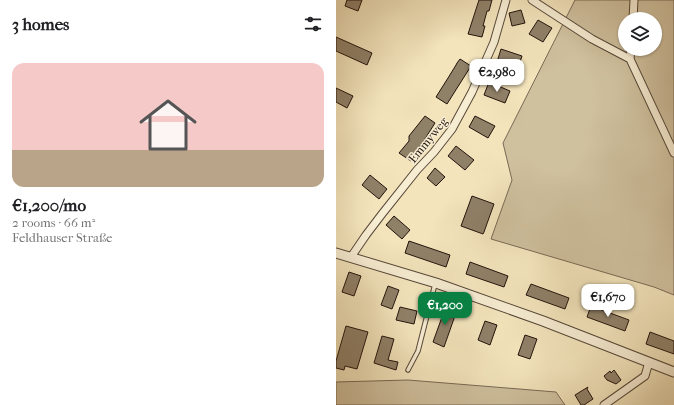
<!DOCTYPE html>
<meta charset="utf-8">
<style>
body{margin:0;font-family:"IM FELL French Canon",serif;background:#f2f2f2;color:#202124;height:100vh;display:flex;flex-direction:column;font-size:15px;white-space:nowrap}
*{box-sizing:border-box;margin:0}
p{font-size:13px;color:#757577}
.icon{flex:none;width:22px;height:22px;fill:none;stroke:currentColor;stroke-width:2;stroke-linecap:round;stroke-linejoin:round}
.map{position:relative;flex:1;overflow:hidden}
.panel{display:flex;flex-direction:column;background:#fff;width:336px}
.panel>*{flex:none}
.buttons{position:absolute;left:282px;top:12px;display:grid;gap:8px}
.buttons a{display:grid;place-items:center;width:44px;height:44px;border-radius:50%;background:#fff;box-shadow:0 1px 3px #0004;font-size:20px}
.price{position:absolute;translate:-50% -34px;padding:0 9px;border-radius:8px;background:#fff;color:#222;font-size:13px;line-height:26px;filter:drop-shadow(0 1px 2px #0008)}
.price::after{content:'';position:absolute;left:50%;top:24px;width:12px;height:9px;margin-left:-6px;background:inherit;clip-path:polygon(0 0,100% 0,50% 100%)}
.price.selected{background:#0b8043;color:#fff}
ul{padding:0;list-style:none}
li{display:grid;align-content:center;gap:8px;height:212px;padding:0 12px}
li span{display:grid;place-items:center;height:124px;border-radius:12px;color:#555}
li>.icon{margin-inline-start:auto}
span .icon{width:72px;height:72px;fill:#fffc;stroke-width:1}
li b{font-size:17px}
h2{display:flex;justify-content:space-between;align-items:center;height:48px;padding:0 12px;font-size:17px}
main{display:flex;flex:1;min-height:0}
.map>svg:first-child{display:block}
</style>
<main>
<section class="panel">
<h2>3 homes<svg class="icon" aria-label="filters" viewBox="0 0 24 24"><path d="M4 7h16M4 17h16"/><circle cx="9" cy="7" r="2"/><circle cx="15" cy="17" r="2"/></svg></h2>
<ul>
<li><span style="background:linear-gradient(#f6c9c9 70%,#b9a48a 0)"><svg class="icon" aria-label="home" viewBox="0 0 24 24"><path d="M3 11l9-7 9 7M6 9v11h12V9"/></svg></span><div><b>€1,200/mo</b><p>2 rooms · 66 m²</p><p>Feldhauser Straße</p></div></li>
</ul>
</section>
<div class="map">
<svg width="338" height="405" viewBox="0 0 338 405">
<rect width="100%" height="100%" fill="#f3e4bc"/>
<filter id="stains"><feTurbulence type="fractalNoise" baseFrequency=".005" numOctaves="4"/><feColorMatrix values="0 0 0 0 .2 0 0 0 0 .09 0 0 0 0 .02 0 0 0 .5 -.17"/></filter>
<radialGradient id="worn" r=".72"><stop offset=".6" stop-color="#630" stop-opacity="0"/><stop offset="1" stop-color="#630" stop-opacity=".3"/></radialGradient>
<path fill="#cfc09e" stroke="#786a55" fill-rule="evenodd" d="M 239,0 L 338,0 L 338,295 L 318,287 L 155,239 L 176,180 L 167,143 ZM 289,19 L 319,19 L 319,49 L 289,49 Z
M 72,380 L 220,392 L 229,405 L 0,405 L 0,382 Z"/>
<path fill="#8f8068" stroke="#22130c" d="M 11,0 L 26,0 L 22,11 L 9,6 Z
M 143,0 L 156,0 L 153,11 L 151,11 L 147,26 L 149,26 L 146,37 L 132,34 Z
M 185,10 L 189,23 L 176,26 L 173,13 Z
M 202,20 L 216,28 L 207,42 L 193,34 Z
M 0,37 L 36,53 L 31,65 L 0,51 Z
M 165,49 L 186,56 L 182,68 L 161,62 Z
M 124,59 L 135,66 L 111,104 L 100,97 L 112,78 L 120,65 L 121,63 Z
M 153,82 L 174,91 L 169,103 L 148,95 Z
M 0,88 L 17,96 L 11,108 L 0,102 Z
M 89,116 L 99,123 L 75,161 L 63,153 L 73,141 L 73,136 Z
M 139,116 L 159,126 L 152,138 L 133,127 Z
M 120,146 L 138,160 L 129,170 L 112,156 Z
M 99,168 L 109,177 L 100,186 L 91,178 Z
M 34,175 L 51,189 L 43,199 L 26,185 Z
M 136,196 L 158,204 L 148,232 L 147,234 L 125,226 Z
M 58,216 L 74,230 L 66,239 L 50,225 Z
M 73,241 L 114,255 L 110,267 L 69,253 Z
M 134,262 L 172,276 L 168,287 L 130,274 Z
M 13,272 L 25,276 L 18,296 L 6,292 Z
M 195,284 L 233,298 L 229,309 L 190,295 Z
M 52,286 L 63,290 L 56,309 L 45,305 Z
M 110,306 L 121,310 L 108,347 L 97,342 Z
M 255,306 L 293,320 L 289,331 L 251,317 Z
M 64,307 L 81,311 L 78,324 L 60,320 Z
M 149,321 L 161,325 L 154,345 L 142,340 Z
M 10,326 L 32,332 L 21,369 L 9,366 L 8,370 L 0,368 L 0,361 Z
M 314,332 L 338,341 L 338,354 L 310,344 Z
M 189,335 L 201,339 L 194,359 L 182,355 Z
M 46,336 L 58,339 L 52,360 L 62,362 L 60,370 L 38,363 Z
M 278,370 L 285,380 L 280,384 L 271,380 L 268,376 L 274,371 L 275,373 Z
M 252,387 L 251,389 L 257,399 L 248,405 L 245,405 L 239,395 Z"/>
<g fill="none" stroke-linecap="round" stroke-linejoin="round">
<defs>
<path id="service" d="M 72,370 L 82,351 L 99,284"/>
<path id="minor" d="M 196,0 L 256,39 L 294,59
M 297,19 L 298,0
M 295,49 L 294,59 L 338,153
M 15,257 L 30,235 L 46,214 L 81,170 L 98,152 L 116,129 L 136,92 L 158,42 L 170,0
M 268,405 L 309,376 L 313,362"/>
<path id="tertiary" d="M 0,253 L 100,283 L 207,321 L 338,372"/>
</defs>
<use href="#service" stroke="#564738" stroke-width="5.5"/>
<use href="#minor" stroke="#564738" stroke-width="9"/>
<use href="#tertiary" stroke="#564738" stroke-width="11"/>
<use href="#service" stroke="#f7edd3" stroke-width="3.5"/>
<use href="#minor" stroke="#f7edd3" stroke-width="7"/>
<use href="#tertiary" stroke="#f7edd3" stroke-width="9"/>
</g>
<g text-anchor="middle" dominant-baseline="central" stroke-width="3" stroke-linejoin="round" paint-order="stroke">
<g font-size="12" fill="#22130c" stroke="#f7edd3">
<text transform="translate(92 140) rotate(-51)">Emmyweg</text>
</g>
</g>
<rect width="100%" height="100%" filter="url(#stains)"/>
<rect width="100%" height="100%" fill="url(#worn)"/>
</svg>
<div class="buttons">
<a><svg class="icon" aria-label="layers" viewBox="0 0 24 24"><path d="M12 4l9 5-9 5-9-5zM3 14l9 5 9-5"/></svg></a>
</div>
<b class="price" style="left:161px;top:93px">€2,980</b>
<b class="price" style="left:272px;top:318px">€1,670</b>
<b class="price selected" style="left:109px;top:326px">€1,200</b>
</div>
</main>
